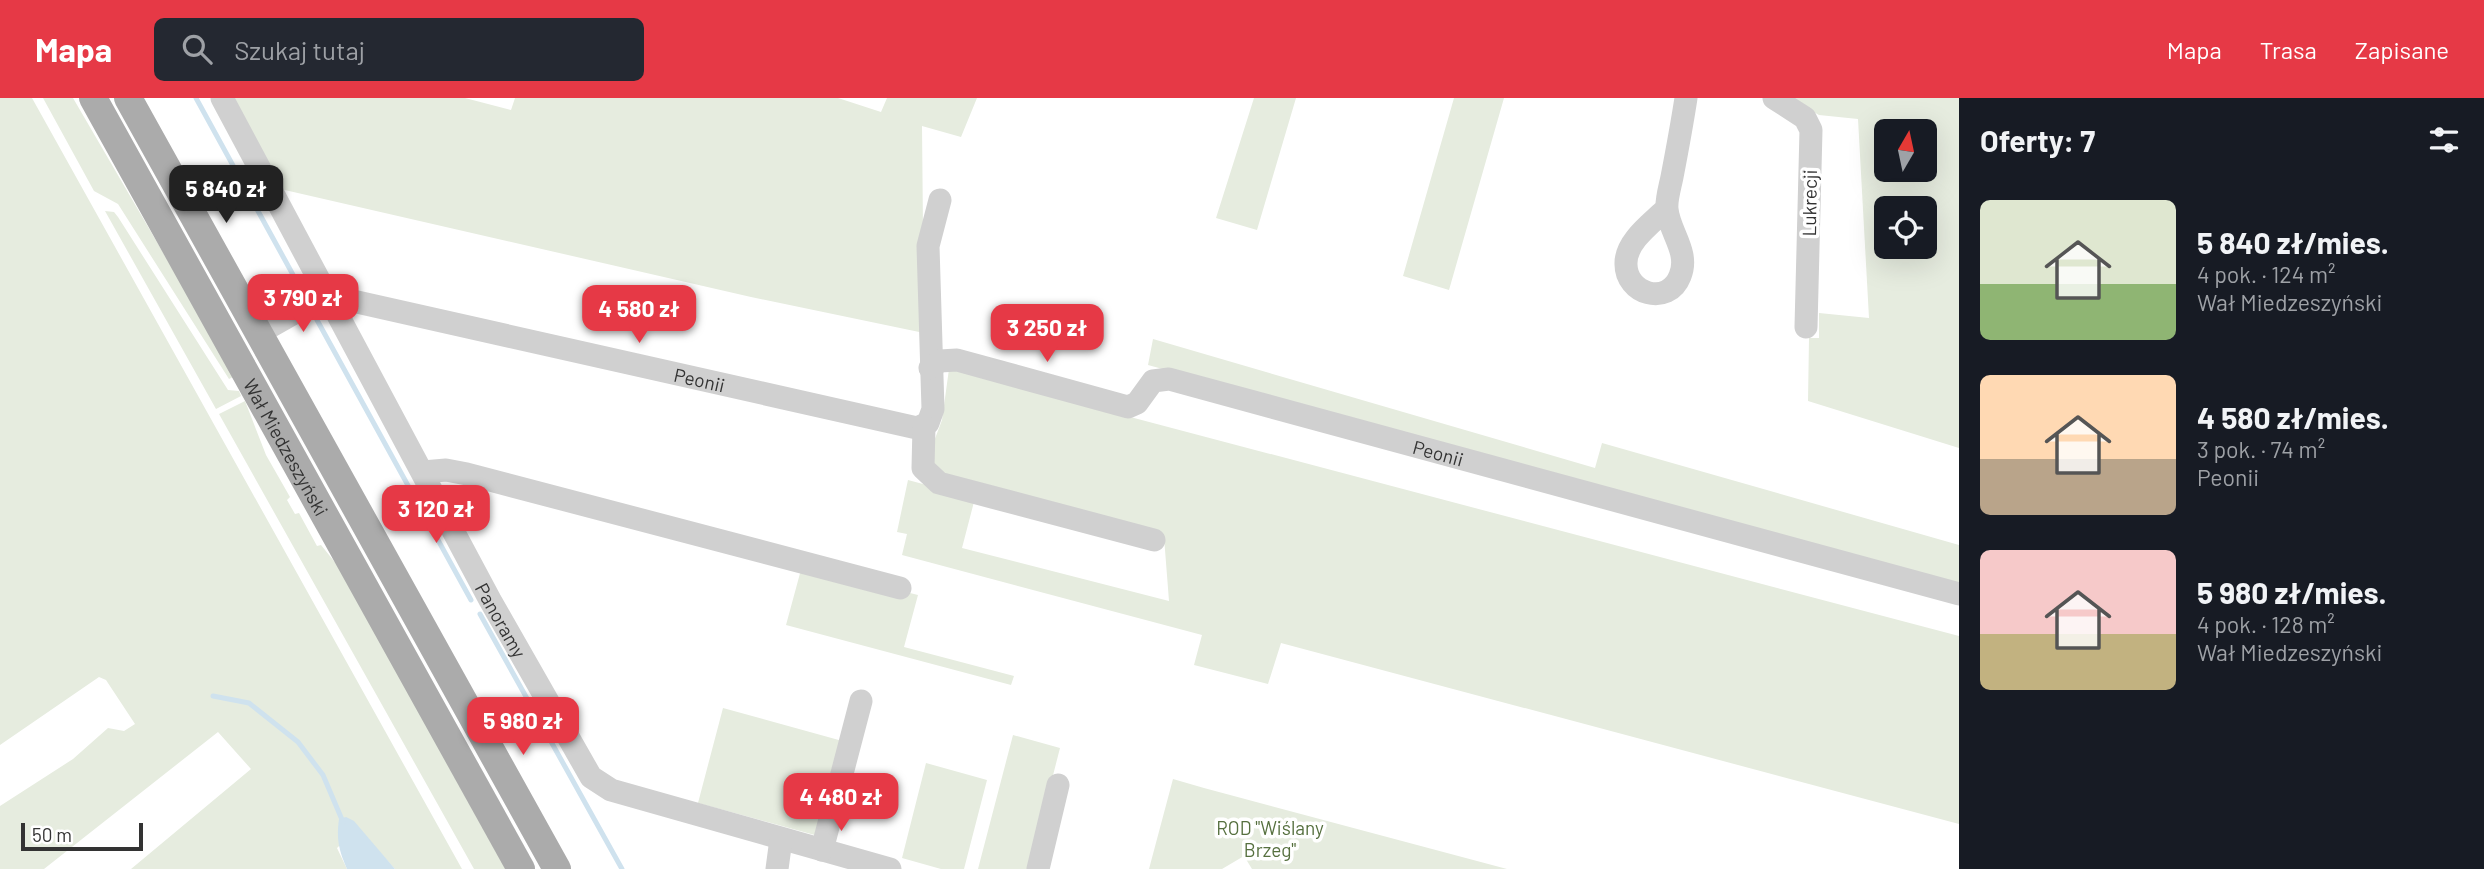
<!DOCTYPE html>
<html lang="pl">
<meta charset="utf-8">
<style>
body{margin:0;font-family:Barlow,sans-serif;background:#242831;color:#f1f3f6;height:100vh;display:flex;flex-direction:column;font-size:26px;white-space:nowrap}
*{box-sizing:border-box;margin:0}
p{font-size:23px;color:#9ea1a6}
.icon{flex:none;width:38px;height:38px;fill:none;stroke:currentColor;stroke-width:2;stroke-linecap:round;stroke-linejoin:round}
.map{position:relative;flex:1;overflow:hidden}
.drawer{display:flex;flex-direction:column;background:#171b24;width:525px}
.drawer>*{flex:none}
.needle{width:46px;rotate:9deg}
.fabs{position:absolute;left:1874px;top:21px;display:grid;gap:14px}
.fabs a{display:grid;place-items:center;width:63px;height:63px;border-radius:10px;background:#171b24;box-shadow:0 7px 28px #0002;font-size:35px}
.scale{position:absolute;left:21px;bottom:18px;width:122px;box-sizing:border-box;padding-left:7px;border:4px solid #333;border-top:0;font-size:19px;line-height:24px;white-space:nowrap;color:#333;-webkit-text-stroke:5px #fff;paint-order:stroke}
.price{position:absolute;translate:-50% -60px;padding:0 16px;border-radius:14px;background:#e63946;color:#fff;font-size:23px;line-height:46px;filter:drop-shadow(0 2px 4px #0008)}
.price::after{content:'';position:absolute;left:50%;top:42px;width:21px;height:16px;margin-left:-10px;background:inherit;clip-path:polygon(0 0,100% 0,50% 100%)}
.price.selected{background:#222;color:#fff}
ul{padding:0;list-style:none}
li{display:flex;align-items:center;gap:21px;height:175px;padding:0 21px}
li span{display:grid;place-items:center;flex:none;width:196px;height:140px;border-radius:10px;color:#555}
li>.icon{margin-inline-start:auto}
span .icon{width:84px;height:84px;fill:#fffc;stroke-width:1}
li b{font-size:30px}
h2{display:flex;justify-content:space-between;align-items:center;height:84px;padding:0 21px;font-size:30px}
header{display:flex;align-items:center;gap:42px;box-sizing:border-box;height:98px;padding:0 35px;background:#e63946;color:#fff}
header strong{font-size:33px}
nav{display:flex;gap:38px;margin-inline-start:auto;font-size:24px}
.search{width:490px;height:63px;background:#242831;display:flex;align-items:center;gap:18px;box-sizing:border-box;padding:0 24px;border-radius:10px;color:#9ea1a6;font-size:26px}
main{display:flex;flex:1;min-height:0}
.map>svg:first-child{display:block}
</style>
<header>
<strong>Mapa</strong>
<div class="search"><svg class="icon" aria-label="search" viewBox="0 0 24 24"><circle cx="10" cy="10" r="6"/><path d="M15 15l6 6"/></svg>Szukaj tutaj</div>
<nav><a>Mapa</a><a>Trasa</a><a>Zapisane</a></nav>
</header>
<main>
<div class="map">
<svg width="1959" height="771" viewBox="0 0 1959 771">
<rect width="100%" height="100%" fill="#fff"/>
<path fill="#e6ecdf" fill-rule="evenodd" d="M 0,0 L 32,0 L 462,771 L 395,771 L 358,730 L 337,750 L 347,771 L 131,771 L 251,671 L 218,634 L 44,771 L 0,771 L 0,708 L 73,661 L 108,630 L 124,633 L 135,626 L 106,582 L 99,579 L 0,647 Z
M 43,0 L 73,0 L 235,278 L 229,281 L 118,106 L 94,93 Z
M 228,0 L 465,0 L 511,12 L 515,0 L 838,0 L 881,14 L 887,0 L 977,0 L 961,39 L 922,28 L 924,235 L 751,199 L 276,90 Z
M 1254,0 L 1296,0 L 1257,132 L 1216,120 Z
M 1454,0 L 1504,0 L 1449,192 L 1403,178 Z
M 1789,0 L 1959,0 L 1959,350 L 1808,303 L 1809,240 L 1819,240 L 1819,215 L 1869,220 L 1858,21 L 1819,17 ZM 1886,33 L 1925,33 L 1925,72 L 1886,72 ZM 1886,110 L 1925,110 L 1925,149 L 1886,149 Z
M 105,113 L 114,114 L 118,119 L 228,292 L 239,293 L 241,298 L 216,311 Z
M 1153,241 L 1595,370 L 1602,345 L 1959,447 L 1959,490 L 1148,267 Z
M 949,271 L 1959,538 L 1959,726 L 1281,545 L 1268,586 L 1194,567 L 1202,537 L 902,457 L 907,436 L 897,434 L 908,382 L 975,400 L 962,450 L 1169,503 L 1164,439 L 939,381 L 927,362 L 942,322 Z
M 245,303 L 266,357 L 290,399 L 287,402 L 295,416 L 299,415 L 317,448 L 321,447 L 346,478 L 508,771 L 474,771 L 219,316 Z
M 802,468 L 918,497 L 904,549 L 1014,578 L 1011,587 L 786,527 Z
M 723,610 L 846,644 L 822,739 L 698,705 Z
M 1013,637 L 1060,650 L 1029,771 L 978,771 Z
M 926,665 L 987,682 L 964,771 L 941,771 L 902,760 Z
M 1173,681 L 1204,690 L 1507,771 L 1252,771 L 1244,758 L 1222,771 L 1149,771 Z"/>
<path fill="#cfe2ee" d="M 346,719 L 354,723 L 395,771 L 347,771 C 339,753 336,741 339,721 Z"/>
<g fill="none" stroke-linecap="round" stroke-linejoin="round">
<path stroke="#cfe2ee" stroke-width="5" d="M 196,0 L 303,195
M 317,222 L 471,502
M 480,516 L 622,771
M 213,598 L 249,605 L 298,644 L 323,677 L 343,724"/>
<g stroke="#d0d0d0" stroke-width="23">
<path id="s1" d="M 222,0 L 490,502 L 591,679 L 611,692 L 890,771"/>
<path d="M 1774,0 L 1805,20 L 1811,32 L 1806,229"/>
<path d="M 1666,111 C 1652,125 1626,143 1626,165 C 1625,196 1668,209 1680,178 C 1690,154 1669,134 1667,111 C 1666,102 1670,89 1672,79 C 1677,53 1682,26 1686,0"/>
<path id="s2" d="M 259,235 L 326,197 L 917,330 L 928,325 L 933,311 L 928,148 L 940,102"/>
<path id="s3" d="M 930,270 L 940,263 L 957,262 L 1128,309 L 1137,305 L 1153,283 L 1169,281 L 1959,496"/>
<path d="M 924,328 L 923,370 L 939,385 L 1154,442"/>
<path d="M 423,374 L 446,372 L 467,376 L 900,490"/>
<path d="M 822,752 L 861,603"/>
<path d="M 777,771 L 781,741"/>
<path d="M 1038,771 L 1058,687"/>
</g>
<g stroke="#ababab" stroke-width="28">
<path id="s4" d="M 93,0 L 521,771"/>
<path d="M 128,0 L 557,771"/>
</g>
</g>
<g text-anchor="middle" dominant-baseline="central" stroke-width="7" stroke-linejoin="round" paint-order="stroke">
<g font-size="19" fill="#333" stroke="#fff">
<text transform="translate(1809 105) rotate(-89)">Lukrecji</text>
<text stroke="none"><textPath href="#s2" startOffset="460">Peonii</textPath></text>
<text stroke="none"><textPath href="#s4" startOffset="399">Wał Miedzeszyński</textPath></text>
<text stroke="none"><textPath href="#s3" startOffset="539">Peonii</textPath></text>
<text stroke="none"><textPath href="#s1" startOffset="592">Panoramy</textPath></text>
</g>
<g font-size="19" fill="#56703f" stroke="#fff">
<text x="1270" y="729">ROD "Wiślany<tspan x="1270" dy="22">Brzeg"</tspan></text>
</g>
</g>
</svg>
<div class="fabs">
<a><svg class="needle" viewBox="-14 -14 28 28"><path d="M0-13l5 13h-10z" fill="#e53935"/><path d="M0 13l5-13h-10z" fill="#9ea1a6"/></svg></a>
<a><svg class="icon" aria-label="locate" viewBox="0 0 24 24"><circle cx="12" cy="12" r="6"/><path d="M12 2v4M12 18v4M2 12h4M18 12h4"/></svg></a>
</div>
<div class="scale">50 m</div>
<b class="price selected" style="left:226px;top:127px">5 840 zł</b>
<b class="price" style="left:303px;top:236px">3 790 zł</b>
<b class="price" style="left:639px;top:247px">4 580 zł</b>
<b class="price" style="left:1047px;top:266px">3 250 zł</b>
<b class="price" style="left:436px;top:447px">3 120 zł</b>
<b class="price" style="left:523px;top:659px">5 980 zł</b>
<b class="price" style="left:841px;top:735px">4 480 zł</b>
</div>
<section class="drawer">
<h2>Oferty: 7<svg class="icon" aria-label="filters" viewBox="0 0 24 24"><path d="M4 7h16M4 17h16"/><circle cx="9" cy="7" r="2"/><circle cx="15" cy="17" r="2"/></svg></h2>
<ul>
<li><span style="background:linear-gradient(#dfe7d0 60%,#8fb573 0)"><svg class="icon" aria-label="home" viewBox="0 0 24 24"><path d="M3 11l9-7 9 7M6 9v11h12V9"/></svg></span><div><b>5 840 zł/mies.</b><p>4 pok. · 124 m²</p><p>Wał Miedzeszyński</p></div></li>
<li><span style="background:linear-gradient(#ffd9b3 60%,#b9a48a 0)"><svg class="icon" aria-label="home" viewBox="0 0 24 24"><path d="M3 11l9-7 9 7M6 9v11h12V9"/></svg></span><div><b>4 580 zł/mies.</b><p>3 pok. · 74 m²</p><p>Peonii</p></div></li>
<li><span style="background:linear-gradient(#f6c9c9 60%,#c2b280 0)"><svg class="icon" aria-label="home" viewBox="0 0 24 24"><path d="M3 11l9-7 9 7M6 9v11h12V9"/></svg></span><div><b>5 980 zł/mies.</b><p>4 pok. · 128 m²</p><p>Wał Miedzeszyński</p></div></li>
</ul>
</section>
</main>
